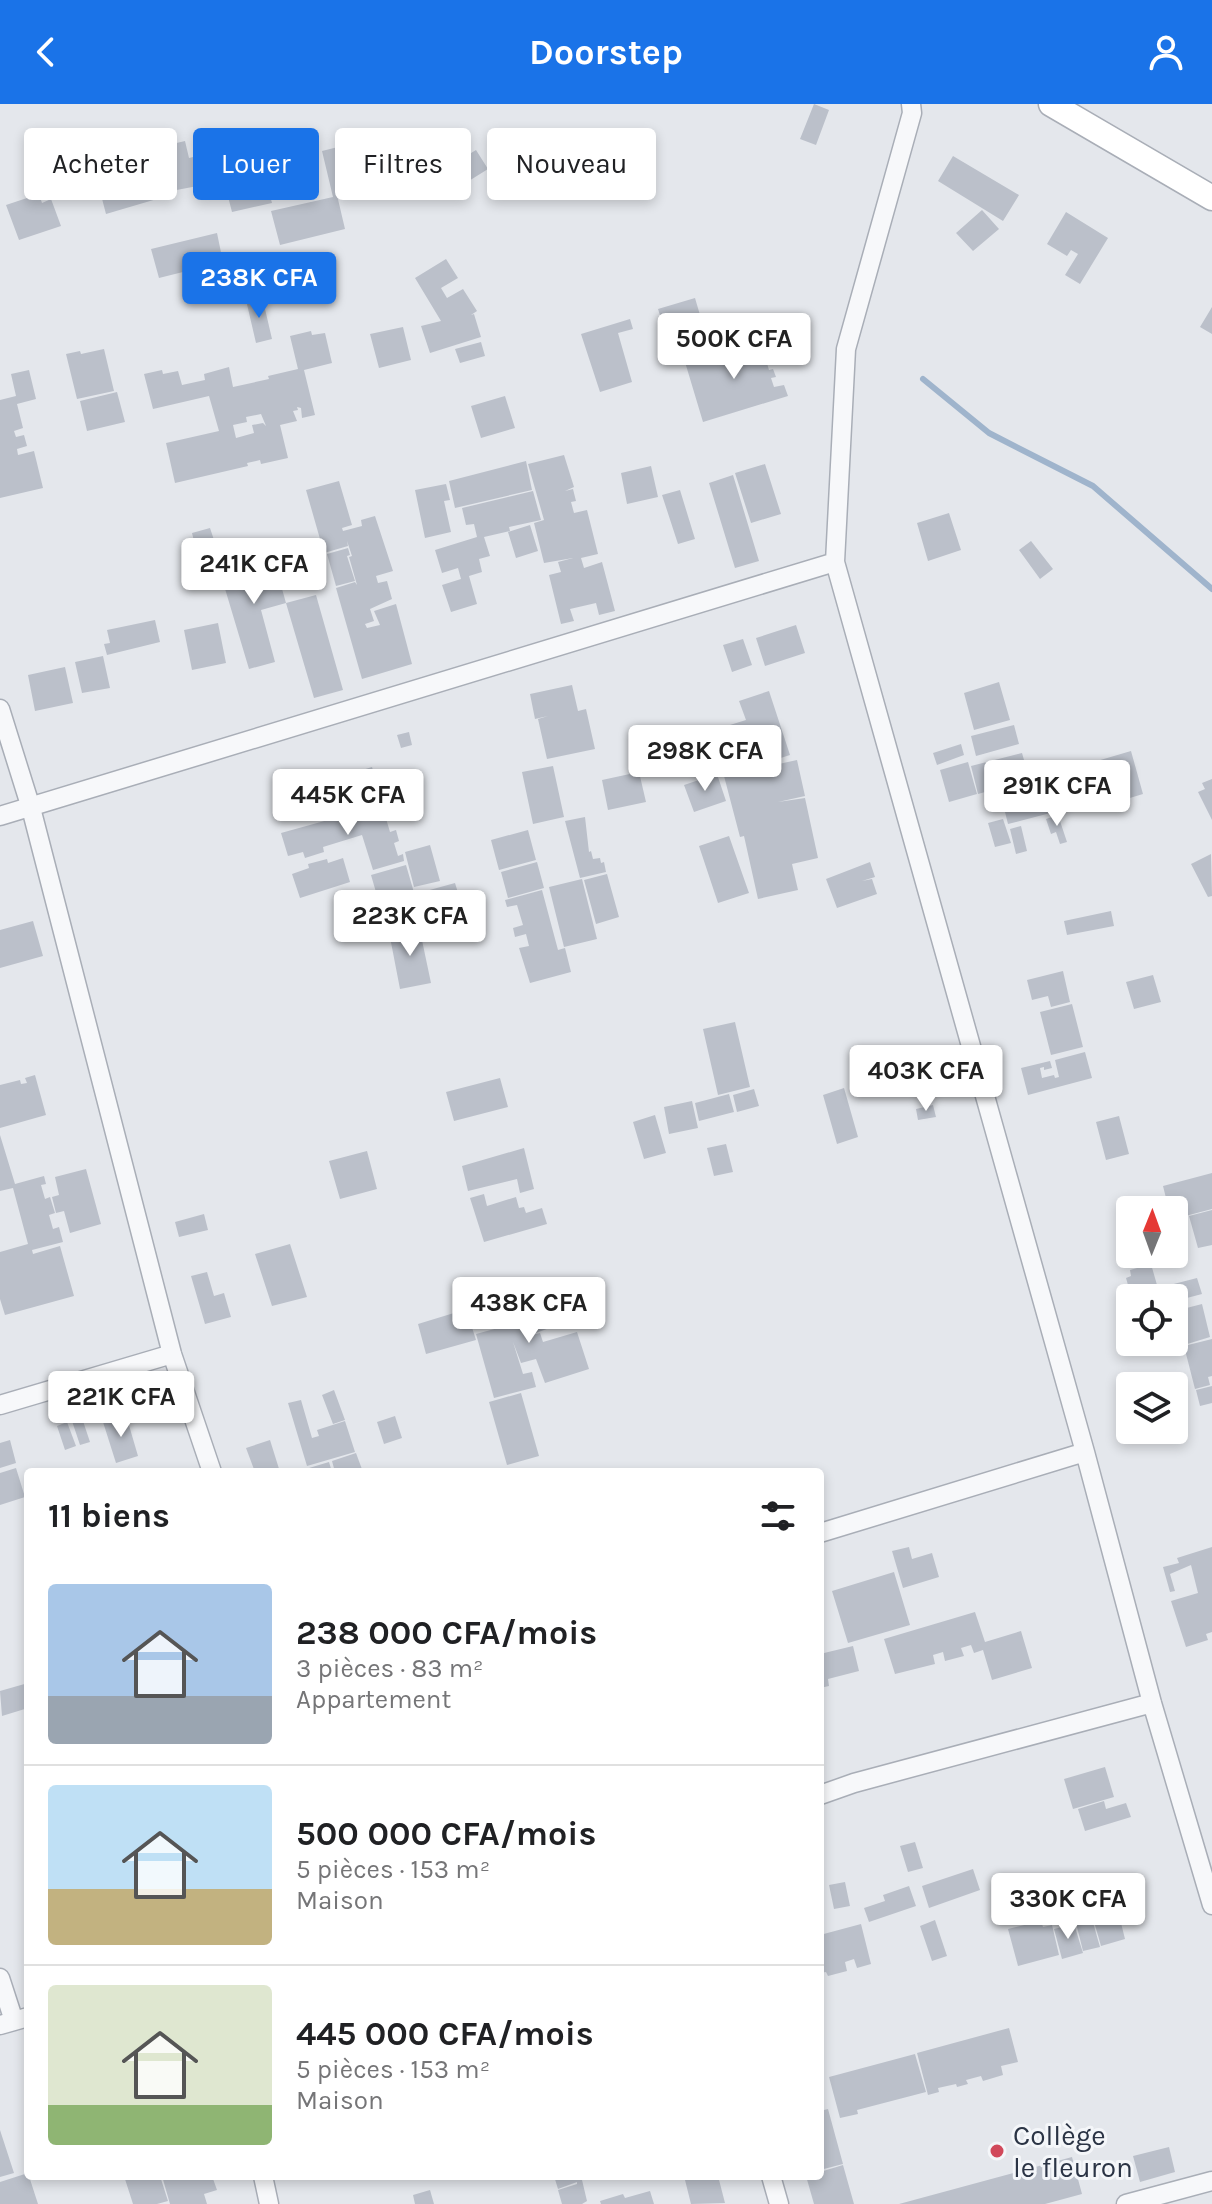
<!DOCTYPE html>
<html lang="fr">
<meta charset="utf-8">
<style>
body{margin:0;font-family:Karla,sans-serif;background:#f2f2f2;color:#202124;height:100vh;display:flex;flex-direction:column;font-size:30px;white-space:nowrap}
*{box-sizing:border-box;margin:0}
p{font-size:26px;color:#757577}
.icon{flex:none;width:44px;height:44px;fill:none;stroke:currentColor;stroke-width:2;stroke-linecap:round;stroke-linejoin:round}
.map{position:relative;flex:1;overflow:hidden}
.panel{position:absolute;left:24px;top:1364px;width:800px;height:712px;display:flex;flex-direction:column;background:#fff;border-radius:8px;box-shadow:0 4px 12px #0003}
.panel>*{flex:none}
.top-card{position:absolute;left:24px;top:24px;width:800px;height:72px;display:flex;gap:16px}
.needle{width:52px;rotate:1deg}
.controls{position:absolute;left:1116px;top:1092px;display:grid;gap:16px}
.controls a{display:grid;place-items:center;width:72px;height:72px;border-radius:8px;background:#fff;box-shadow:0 4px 12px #0003;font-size:40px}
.price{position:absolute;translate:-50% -68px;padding:0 18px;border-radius:8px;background:#fff;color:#222;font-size:26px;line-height:52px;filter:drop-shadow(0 2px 4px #0008)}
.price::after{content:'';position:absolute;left:50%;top:48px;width:24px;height:18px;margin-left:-12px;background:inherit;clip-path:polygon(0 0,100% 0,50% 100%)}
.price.active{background:#1a73e8;color:#fff}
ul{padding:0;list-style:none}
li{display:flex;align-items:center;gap:24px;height:200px;padding:0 24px}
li+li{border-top:2px solid #e0e0e0}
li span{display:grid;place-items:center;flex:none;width:224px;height:160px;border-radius:8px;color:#555}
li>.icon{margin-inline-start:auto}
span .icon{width:96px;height:96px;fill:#fffc;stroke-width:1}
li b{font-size:34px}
h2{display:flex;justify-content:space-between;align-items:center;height:96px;padding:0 24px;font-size:34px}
.chip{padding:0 28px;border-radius:8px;background:#fff;box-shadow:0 4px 12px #0003;font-size:28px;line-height:72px}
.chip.active{background:#1a73e8;color:#fff}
header{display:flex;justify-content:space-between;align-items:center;height:104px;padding:0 24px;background:#1a73e8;color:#fff;font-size:36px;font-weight:700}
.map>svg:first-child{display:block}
</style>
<header><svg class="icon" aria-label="back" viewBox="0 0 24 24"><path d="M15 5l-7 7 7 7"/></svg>Doorstep<svg class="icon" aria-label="person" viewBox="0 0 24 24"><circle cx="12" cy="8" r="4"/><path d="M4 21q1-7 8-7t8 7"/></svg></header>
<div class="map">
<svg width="1212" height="2100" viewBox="0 0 1212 2100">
<rect width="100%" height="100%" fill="#e4e7ec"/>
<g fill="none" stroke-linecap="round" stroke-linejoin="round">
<path stroke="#9fb4cc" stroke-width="6" d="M 923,275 L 989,329 L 1093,382 L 1212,485"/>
</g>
<path fill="#bbc0ca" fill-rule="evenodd" d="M 814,0 L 829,6 L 816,41 L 800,35 Z
M 122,37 L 125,51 L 185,37 L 189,54 L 255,38 L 272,99 L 232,108 L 224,77 L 166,88 L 167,92 L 106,110 L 89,45 Z
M 350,40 L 353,55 L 346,57 L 353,88 L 337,91 L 345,125 L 280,141 L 271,107 L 333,93 L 322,47 Z
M 476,46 L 488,65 L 464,80 L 453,60 Z
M 953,52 L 1019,91 L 1003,117 L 938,77 Z
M 39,90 L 42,99 L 51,95 L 61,122 L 19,136 L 6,101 Z
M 982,106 L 999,125 L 973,147 L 956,129 Z
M 1066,108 L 1108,134 L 1080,180 L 1065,171 L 1078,150 L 1071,146 L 1067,152 L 1047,140 Z
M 217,129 L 223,158 L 159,174 L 151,145 Z
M 446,155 L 458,174 L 441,184 L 447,194 L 463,185 L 477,207 L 471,211 L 474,210 L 481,233 L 430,249 L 421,222 L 441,217 L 415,174 Z
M 262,192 L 272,235 L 256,239 L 246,196 Z
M 695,194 L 705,228 L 669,239 L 658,205 Z
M 1212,203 L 1212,230 L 1200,223 Z
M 630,215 L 633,225 L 618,229 L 632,278 L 600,288 L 581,230 Z
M 403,223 L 411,256 L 379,264 L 370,230 Z
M 311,227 L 312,231 L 325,229 L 332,259 L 304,266 L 315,311 L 302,314 L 301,304 L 297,303 L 298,306 L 293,307 L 297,317 L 280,321 L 288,354 L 261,360 L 260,356 L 247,359 L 248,362 L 175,379 L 166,339 L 219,327 L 209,292 L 153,305 L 144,270 L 162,266 L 163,270 L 178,267 L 182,281 L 205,276 L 204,270 L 229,263 L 233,283 L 269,275 L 268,272 L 298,265 L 290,232 ZM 261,310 L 266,322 L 263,319 L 252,321 L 254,329 L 236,334 L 233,321 L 247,318 L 246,313 Z
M 771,235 L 774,247 L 768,248 L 770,254 L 766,256 L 769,266 L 773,265 L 776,273 L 771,274 L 774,283 L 784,281 L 788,292 L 703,318 L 685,258 Z
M 481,238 L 485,252 L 460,259 L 455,245 Z
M 104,245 L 114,287 L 77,295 L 66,250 L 80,247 L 81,250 Z
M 29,266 L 36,295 L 17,300 L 23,324 L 14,327 L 16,333 L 24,331 L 27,342 L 17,345 L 18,351 L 34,347 L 43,384 L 0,394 L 0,296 L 16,292 L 11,270 Z
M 117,288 L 125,318 L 87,327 L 80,297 Z
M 505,292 L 515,324 L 481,334 L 471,302 Z
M 564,351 L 574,383 L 565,387 L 573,385 L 576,397 L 571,398 L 574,409 L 587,406 L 598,450 L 581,454 L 584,464 L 602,458 L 615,507 L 599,511 L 596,499 L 570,505 L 574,517 L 561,520 L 549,471 L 561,468 L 558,458 L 573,454 L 544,459 L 534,419 L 544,416 L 528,360 Z
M 526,357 L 532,386 L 455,404 L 449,377 Z
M 765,360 L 781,410 L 751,419 L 735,369 Z
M 651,362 L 658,393 L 627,400 L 621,369 Z
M 733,371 L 759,457 L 735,464 L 709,379 Z
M 339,377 L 352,421 L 342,424 L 343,427 L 362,422 L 361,416 L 375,412 L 393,467 L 376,472 L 378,479 L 387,477 L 392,495 L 370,505 L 374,517 L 365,520 L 367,524 L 380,521 L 374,507 L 396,500 L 412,560 L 362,575 L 336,484 L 355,478 L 357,481 L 349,453 L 352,452 L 347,437 L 348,442 L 324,449 L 306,386 Z
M 446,380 L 450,396 L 444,397 L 451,428 L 425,434 L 415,386 Z
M 680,386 L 695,435 L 678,440 L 662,391 Z
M 533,387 L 541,416 L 509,423 L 510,427 L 484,433 L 490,452 L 479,455 L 482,468 L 469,472 L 477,500 L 451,508 L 442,481 L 461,475 L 458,464 L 442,469 L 435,446 L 477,433 L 474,420 L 466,421 L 462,404 Z
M 949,409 L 961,446 L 928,457 L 917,419 Z
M 530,421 L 538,447 L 516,454 L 508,428 Z
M 210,424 L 215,439 L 196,445 L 192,429 Z
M 1031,437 L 1053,465 L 1040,475 L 1019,446 Z
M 348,444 L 350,451 L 347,452 L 355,477 L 336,482 L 327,450 Z
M 273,453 L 286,499 L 261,506 L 275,558 L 249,565 L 220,468 Z
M 316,491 L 343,586 L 314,594 L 286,499 Z
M 155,516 L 160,538 L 107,551 L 104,540 L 110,539 L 107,526 Z
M 218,519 L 226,559 L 192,566 L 184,526 Z
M 796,521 L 805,549 L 765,562 L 756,534 Z
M 743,535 L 752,561 L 732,568 L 723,541 Z
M 103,552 L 110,584 L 82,589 L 75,558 Z
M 65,563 L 73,599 L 35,607 L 28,571 Z
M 999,578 L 1010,616 L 974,626 L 964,589 Z
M 572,581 L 578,607 L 586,605 L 595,645 L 547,655 L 538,615 L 548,612 L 535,615 L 530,590 Z
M 769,587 L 790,651 L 731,670 L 717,625 L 746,616 L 739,597 Z
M 1014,621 L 1019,640 L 976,652 L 971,632 Z
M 409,628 L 412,641 L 401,644 L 397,631 Z
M 961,640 L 964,651 L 937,661 L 933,649 Z
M 1131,647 L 1143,690 L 1110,700 L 1097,657 Z
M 1022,649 L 1030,677 L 1050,672 L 1058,707 L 1008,720 L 999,684 L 978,690 L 971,662 Z
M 797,656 L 805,692 L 778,698 L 805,694 L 818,754 L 792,760 L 798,786 L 758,795 L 744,732 L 740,733 L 724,672 Z
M 968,658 L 977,690 L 949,698 L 940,666 Z
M 553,662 L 564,713 L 533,720 L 522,668 Z
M 372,663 L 382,697 L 357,705 L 346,671 Z
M 639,668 L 646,698 L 608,706 L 602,676 Z
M 717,670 L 726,697 L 694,708 L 684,681 Z
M 339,675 L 348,702 L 336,706 L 327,679 Z
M 1212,675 L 1212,716 L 1198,688 L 1205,685 L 1202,679 Z
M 382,701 L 390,728 L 396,726 L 399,737 L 394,739 L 398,752 L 403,750 L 404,757 L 373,766 L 362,731 L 323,743 L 324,748 L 305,754 L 303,748 L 288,752 L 281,729 Z
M 1058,711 L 1067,738 L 1060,740 L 1056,728 L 1051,730 L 1046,715 Z
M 585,713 L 589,748 L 591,747 L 593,755 L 600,754 L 601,759 L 604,758 L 606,768 L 580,774 L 565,717 Z
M 1003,715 L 1011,739 L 995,743 L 988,719 Z
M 1021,722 L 1027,747 L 1016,750 L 1010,725 Z
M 528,726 L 536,756 L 499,766 L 491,736 Z
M 729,732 L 749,789 L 718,799 L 699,742 Z
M 430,741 L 440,777 L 414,783 L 405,748 Z
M 1211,750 L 1212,792 L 1208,793 L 1191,760 Z
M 343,754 L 350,778 L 300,794 L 292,770 L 309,764 L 308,760 L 327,755 L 328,759 Z
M 537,758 L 544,784 L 508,794 L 501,768 Z
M 870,758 L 875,773 L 862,777 L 872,775 L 877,790 L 837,804 L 826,775 Z
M 406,761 L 415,792 L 425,789 L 432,813 L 387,826 L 371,771 Z
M 607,770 L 619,813 L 596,820 L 584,776 Z
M 582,775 L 597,835 L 564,843 L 549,783 Z
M 455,779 L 464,808 L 434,816 L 426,787 Z
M 542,786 L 558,846 L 565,844 L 571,868 L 530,879 L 519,844 L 529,842 L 526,830 L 515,833 L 513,824 L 523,821 L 517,801 L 507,803 L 505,796 Z
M 1111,807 L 1114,822 L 1067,831 L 1064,817 Z
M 33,817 L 43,852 L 0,864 L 0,826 Z
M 419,822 L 431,879 L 400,885 L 389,828 Z
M 1063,867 L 1070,898 L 1051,903 L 1048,892 L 1032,896 L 1027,876 Z
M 1153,871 L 1161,898 L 1134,905 L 1126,878 Z
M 1072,900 L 1083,943 L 1051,951 L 1040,908 Z
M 735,918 L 750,983 L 718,991 L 703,925 Z
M 1085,948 L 1092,974 L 1028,991 L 1021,964 L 1050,957 L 1052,964 L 1044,966 L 1044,963 L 1040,964 L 1042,974 L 1054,971 L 1055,974 L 1059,973 L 1055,956 Z
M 35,971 L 46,1011 L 0,1024 L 0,981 L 20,976 L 21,980 L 27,979 L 25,974 Z
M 500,974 L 508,1003 L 454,1017 L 446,988 Z
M 844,984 L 858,1033 L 837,1040 L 823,991 Z
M 754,985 L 759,1002 L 737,1008 L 733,991 Z
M 729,990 L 734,1008 L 699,1017 L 695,999 Z
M 692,997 L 698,1024 L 669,1030 L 664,1003 Z
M 933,1001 L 936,1013 L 918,1016 L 916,1005 Z
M 655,1011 L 666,1049 L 644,1055 L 633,1018 Z
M 1119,1012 L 1129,1050 L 1106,1056 L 1096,1018 Z
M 0,1031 L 15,1080 L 44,1072 L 46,1080 L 41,1081 L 45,1095 L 50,1093 L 55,1109 L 49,1111 L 53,1125 L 59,1123 L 63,1138 L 32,1146 L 33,1150 L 60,1142 L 74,1192 L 5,1211 L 0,1195 L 0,1148 L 28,1140 L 13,1084 L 0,1087 Z
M 726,1040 L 733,1068 L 714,1072 L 707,1044 Z
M 524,1044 L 534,1085 L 520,1089 L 517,1075 L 468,1087 L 462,1062 Z
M 367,1047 L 377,1085 L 340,1095 L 329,1057 Z
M 86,1065 L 101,1120 L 70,1129 L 64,1107 L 56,1109 L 52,1093 L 59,1091 L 55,1073 Z
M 1212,1069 L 1212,1105 L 1174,1115 L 1174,1106 L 1169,1106 L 1163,1082 Z
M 484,1090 L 487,1102 L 516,1093 L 519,1104 L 524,1103 L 526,1109 L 542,1104 L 547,1120 L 484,1138 L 470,1094 Z
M 1212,1106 L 1212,1141 L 1198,1144 L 1189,1112 Z
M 204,1110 L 208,1126 L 179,1133 L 175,1118 Z
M 1130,1129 L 1130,1150 L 1156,1151 L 1129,1158 L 1122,1131 Z
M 290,1140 L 307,1193 L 272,1202 L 255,1150 Z
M 1151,1160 L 1157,1181 L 1130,1188 L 1126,1174 L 1131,1172 L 1130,1166 Z
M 207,1168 L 214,1192 L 224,1189 L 231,1213 L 205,1220 L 191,1172 Z
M 1197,1174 L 1202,1190 L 1183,1195 L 1185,1202 L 1174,1205 L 1174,1194 L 1169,1194 L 1166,1182 Z
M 544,1176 L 558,1221 L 530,1231 L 524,1215 L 528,1232 L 540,1229 L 543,1238 L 577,1228 L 589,1265 L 545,1279 L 536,1255 L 521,1259 L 513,1238 L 523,1270 L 532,1268 L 536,1283 L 494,1294 L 476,1230 L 509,1221 L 504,1204 L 519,1200 L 515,1185 Z
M 483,1189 L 488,1205 L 468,1211 L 476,1236 L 426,1250 L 418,1220 L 467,1205 L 464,1194 Z
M 1202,1200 L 1210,1233 L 1155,1250 L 1152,1238 L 1174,1238 L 1174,1223 L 1178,1222 L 1175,1207 Z
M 1212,1235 L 1212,1272 L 1208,1273 L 1210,1281 L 1195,1285 L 1184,1242 Z
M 1212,1282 L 1212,1299 L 1200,1302 L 1196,1286 Z
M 1129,1284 L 1130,1322 L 1127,1323 L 1118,1287 Z
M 334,1286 L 345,1316 L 333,1320 L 322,1291 Z
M 521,1289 L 539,1352 L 507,1361 L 489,1298 Z
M 301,1296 L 312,1334 L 319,1332 L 317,1326 L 345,1317 L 355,1348 L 307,1362 L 288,1299 Z
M 81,1311 L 90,1338 L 80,1341 L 71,1314 Z
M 126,1311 L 138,1352 L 116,1359 L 103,1318 Z
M 395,1312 L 402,1334 L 384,1340 L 377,1318 Z
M 67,1318 L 76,1342 L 65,1346 L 57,1322 Z
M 10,1336 L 16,1359 L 0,1364 L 0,1339 Z
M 270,1336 L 280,1368 L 255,1368 L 246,1344 Z
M 356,1349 L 363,1368 L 335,1368 L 332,1357 Z
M 329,1358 L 332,1368 L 299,1368 L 299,1367 Z
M 16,1364 L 25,1393 L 0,1401 L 0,1369 Z
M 909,1443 L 912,1455 L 932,1449 L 939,1473 L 903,1484 L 892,1447 Z
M 1212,1443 L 1212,1528 L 1206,1530 L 1208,1536 L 1186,1543 L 1171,1497 L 1198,1489 L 1191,1461 L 1170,1470 L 1175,1487 L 1170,1488 L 1163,1463 L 1179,1459 L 1177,1454 Z
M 894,1468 L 910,1521 L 848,1539 L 832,1487 Z
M 975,1508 L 985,1538 L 1021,1527 L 1032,1564 L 992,1576 L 983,1546 L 974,1549 L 971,1541 L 961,1544 L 964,1552 L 945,1557 L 943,1548 L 933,1551 L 935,1560 L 895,1570 L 884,1535 Z
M 853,1542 L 859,1567 L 828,1575 L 829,1582 L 820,1584 L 820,1550 Z
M 28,1579 L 28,1604 L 2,1612 L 0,1587 Z
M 1105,1663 L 1114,1693 L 1073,1705 L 1064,1675 Z
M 1104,1697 L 1106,1705 L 1126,1699 L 1131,1713 L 1085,1727 L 1078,1705 Z
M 915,1738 L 923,1764 L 908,1768 L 900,1742 Z
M 973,1765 L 980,1786 L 929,1804 L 922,1782 Z
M 845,1778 L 850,1802 L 834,1805 L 829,1781 Z
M 909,1782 L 916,1802 L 869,1818 L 864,1804 L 885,1797 L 883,1791 Z
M 1118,1807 L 1125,1835 L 1101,1842 L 1093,1814 Z
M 1092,1815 L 1100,1843 L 1083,1847 L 1076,1819 Z
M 935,1816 L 947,1852 L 932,1857 L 920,1822 Z
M 1041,1817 L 1043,1823 L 1052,1821 L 1059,1851 L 1018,1862 L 1008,1825 Z
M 861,1820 L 871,1860 L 857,1864 L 854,1855 L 845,1858 L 847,1867 L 828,1872 L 826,1868 L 820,1869 L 820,1831 Z
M 1074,1820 L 1083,1849 L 1062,1855 L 1054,1825 Z
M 1009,1924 L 1018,1958 L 1001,1962 L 1003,1971 L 983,1977 L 981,1972 L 966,1976 L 968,1980 L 957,1983 L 956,1980 L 938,1984 L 939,1988 L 928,1991 L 917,1949 Z
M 915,1950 L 926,1988 L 857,2006 L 858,2010 L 840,2014 L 829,1973 Z
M 828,2005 L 843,2060 L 820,2066 L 820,2007 Z
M 0,2026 L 14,2069 L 0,2073 Z
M 1169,2043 L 1175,2068 L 1140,2078 L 1133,2052 Z
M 1072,2053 L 1082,2090 L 1045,2100 L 899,2100 Z
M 843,2061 L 854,2100 L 814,2100 L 806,2072 L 820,2072 L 820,2068 Z
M 28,2069 L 38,2100 L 0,2100 L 0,2078 Z
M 124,2072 L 160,2072 L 168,2097 L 157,2100 L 133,2100 Z
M 162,2072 L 197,2072 L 198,2074 L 212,2072 L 217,2086 L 204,2090 L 207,2100 L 170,2100 Z
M 554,2072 L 594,2072 L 582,2076 L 587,2097 L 582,2100 L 562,2100 L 558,2086 L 577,2080 L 577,2078 L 558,2085 Z
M 684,2072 L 718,2072 L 725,2099 L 691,2100 Z
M 430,2086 L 434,2100 L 415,2100 L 413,2091 Z
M 650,2087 L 654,2100 L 601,2100 L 600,2097 L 623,2090 L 625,2094 Z"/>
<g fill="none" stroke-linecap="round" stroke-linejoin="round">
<defs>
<path id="street" d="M 911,0 L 912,9 L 846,245 L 835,458 L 1085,1348 L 1152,1599 L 1212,1801
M 0,605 L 31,704 L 172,1250 L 212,1368
M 0,712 L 835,458
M 0,1301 L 172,1250
M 820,1429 L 1085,1348
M 820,1691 L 854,1679 L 1152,1599
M 0,1874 L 14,1917
M 0,1921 L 28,1913
M 263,2072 L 269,2100
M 771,2072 L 779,2100
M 1126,2100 L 1212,2077"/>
<path id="secondary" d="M 1051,0 L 1212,94"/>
</defs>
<use href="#street" stroke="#a9aeb7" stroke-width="21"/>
<use href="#secondary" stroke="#a9aeb7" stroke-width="27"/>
<use href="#street" stroke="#f7f8fa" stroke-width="18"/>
<use href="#secondary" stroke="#fff" stroke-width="24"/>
</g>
<circle fill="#d1495b" stroke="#f4f6f9" stroke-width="3" cx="997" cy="2047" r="8"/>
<g text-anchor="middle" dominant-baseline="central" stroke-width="6" stroke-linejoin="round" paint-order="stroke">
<g font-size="28" fill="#2b3445" stroke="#f4f6f9" text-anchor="start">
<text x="1013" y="2031">Collège<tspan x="1013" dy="32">le fleuron</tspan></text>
</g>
</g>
</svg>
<div class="controls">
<a><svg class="needle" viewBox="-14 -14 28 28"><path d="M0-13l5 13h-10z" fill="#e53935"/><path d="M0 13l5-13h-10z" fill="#757577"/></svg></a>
<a><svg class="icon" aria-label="locate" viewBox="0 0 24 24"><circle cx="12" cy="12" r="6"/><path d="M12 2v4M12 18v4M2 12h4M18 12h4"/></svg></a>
<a><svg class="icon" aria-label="layers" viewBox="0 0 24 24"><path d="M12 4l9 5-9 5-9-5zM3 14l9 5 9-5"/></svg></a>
</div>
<b class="price active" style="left:259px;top:216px">238K CFA</b>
<b class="price" style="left:734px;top:277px">500K CFA</b>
<b class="price" style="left:254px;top:502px">241K CFA</b>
<b class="price" style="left:705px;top:689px">298K CFA</b>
<b class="price" style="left:1057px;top:724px">291K CFA</b>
<b class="price" style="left:348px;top:733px">445K CFA</b>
<b class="price" style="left:410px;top:854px">223K CFA</b>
<b class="price" style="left:926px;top:1009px">403K CFA</b>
<b class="price" style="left:529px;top:1241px">438K CFA</b>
<b class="price" style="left:121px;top:1335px">221K CFA</b>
<b class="price" style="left:1068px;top:1837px">330K CFA</b>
<div class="top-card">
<a class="chip">Acheter</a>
<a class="chip active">Louer</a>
<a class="chip">Filtres</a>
<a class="chip">Nouveau</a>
</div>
<section class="panel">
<h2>11 biens<svg class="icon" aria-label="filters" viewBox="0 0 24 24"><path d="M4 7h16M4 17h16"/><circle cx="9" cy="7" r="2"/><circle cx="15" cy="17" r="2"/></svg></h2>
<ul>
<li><span style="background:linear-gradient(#a9c7e8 70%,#9aa5b1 0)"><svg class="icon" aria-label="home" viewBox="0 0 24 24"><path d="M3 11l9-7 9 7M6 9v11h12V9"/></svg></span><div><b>238 000 CFA/mois</b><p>3 pièces · 83 m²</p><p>Appartement</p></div></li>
<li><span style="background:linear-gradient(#bfe0f5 65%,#c2b280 0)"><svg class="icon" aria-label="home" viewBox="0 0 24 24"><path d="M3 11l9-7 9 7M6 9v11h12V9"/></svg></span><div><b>500 000 CFA/mois</b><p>5 pièces · 153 m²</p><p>Maison</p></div></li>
<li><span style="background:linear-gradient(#dfe7d0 75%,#8fb573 0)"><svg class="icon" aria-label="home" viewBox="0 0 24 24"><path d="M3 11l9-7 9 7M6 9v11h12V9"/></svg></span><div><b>445 000 CFA/mois</b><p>5 pièces · 153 m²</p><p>Maison</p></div></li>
</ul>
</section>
</div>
